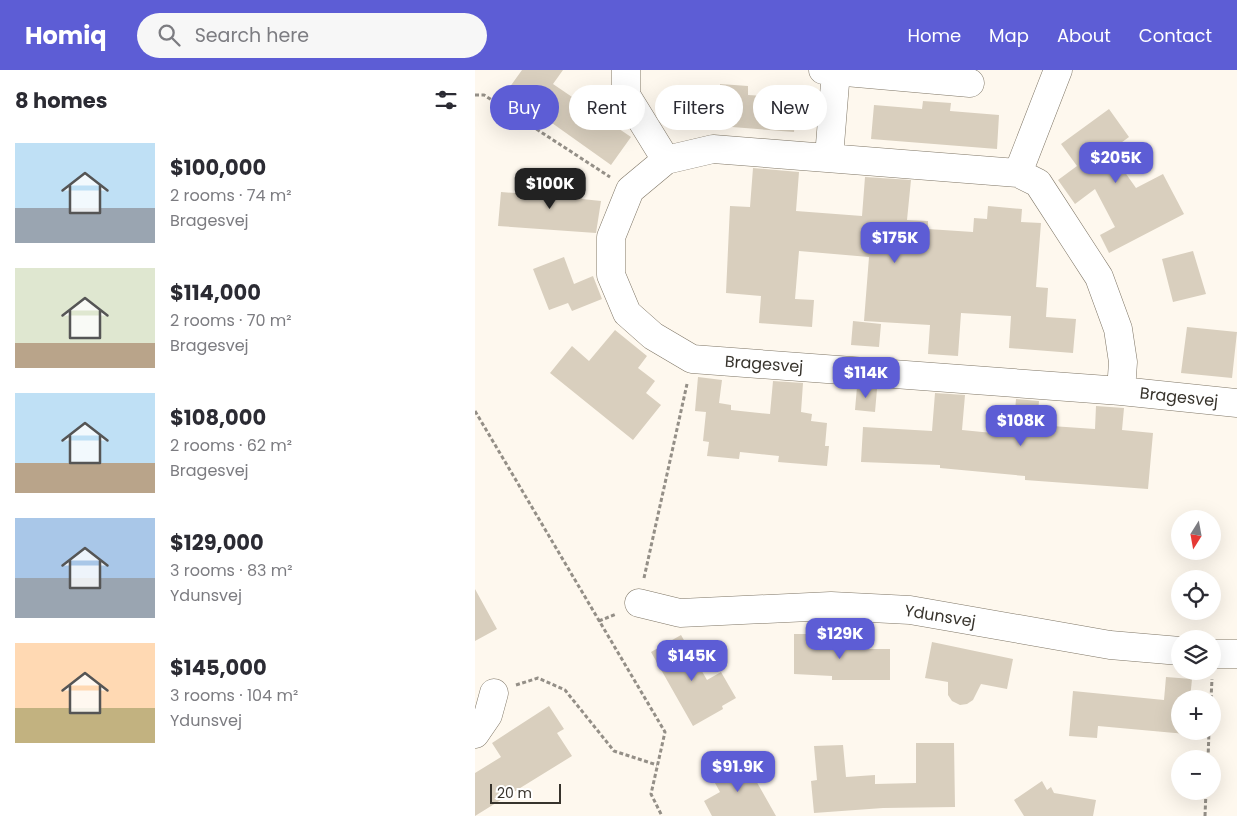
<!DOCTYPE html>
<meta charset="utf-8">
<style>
body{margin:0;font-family:Poppins,sans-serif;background:#f7f7f7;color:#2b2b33;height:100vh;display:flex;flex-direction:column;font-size:19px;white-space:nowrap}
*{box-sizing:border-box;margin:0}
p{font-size:16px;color:#7c7c81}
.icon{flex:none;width:28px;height:28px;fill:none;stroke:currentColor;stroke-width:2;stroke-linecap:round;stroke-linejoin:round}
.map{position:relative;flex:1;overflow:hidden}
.details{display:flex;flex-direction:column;background:#fff;width:475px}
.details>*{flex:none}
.guide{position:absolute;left:15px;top:15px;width:475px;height:45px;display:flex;gap:10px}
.needle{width:32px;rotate:191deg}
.tools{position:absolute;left:696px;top:440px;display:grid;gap:10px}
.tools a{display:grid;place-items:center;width:50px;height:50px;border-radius:50%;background:#fff;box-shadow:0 5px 20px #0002;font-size:25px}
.scale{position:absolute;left:15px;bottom:12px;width:71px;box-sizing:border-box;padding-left:5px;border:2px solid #37332c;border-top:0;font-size:14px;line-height:18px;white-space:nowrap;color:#37332c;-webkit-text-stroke:4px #fff;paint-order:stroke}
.price{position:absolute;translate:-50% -42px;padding:0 11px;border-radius:10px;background:#5d5dd5;color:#fff;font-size:16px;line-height:32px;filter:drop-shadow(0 1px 2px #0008)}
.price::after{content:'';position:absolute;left:50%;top:30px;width:15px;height:11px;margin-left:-8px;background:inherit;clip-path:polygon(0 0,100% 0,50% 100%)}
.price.active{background:#222;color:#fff}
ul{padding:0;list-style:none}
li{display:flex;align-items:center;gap:15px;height:125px;padding:0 15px}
li span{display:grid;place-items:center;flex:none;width:140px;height:100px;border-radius:0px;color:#555}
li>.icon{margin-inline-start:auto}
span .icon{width:60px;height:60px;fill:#fffc;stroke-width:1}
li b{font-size:21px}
h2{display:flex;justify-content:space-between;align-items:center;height:60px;padding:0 15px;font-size:21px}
.tag{padding:0 18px;border-radius:22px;background:#fff;box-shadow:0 5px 20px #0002;font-size:18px;line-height:45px}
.tag.active{background:#5d5dd5;color:#fff}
header{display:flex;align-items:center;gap:30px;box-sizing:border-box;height:70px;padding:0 25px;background:#5d5dd5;color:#fff}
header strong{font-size:24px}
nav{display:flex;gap:28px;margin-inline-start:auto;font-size:18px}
.search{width:350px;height:45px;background:#f7f7f7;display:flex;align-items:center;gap:12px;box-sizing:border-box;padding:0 18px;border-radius:28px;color:#7c7c81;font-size:19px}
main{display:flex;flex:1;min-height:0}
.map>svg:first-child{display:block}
</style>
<header>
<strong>Homiq</strong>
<div class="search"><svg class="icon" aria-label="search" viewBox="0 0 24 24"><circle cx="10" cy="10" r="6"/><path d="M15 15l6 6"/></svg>Search here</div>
<nav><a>Home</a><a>Map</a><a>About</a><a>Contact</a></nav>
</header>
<main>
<section class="details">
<h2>8 homes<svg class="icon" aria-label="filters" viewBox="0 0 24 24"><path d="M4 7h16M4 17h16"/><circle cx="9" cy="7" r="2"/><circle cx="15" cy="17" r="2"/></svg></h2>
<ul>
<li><span style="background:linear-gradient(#bfe0f5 65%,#9aa5b1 0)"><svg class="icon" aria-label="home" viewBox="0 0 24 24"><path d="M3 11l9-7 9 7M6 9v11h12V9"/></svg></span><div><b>$100,000</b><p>2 rooms · 74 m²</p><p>Bragesvej</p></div></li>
<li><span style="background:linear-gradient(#dfe7d0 75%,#b9a48a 0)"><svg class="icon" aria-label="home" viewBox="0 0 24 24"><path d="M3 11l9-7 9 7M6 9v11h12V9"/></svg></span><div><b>$114,000</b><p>2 rooms · 70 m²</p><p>Bragesvej</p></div></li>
<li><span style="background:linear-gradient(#bfe0f5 70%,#b9a48a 0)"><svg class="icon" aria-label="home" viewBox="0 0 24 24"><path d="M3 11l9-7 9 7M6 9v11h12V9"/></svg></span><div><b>$108,000</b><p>2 rooms · 62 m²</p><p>Bragesvej</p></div></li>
<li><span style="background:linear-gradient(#a9c7e8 60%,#9aa5b1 0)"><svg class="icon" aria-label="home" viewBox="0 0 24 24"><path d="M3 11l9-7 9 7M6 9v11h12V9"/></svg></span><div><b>$129,000</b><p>3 rooms · 83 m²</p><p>Ydunsvej</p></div></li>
<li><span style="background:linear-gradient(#ffd9b3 65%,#c2b280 0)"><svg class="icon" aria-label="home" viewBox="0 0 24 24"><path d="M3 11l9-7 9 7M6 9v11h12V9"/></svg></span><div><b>$145,000</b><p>3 rooms · 104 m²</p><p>Ydunsvej</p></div></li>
</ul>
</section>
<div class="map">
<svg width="762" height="746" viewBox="0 0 762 746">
<rect width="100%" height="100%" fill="#fef8ee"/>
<path fill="#d9cfbe" d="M 47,0 L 88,0 L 78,14 L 156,67 L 136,95 L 32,21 Z
M 245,14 L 273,16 L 273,25 L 322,28 L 319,62 L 193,52 L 196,18 L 245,22 Z
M 448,31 L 476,33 L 475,41 L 524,45 L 522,79 L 396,69 L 399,35 L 447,39 Z
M 634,39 L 654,67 L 635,81 L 661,118 L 688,104 L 709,144 L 634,183 L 625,165 L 640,157 L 620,119 L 600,134 L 583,110 L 602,96 L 586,74 Z
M 278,98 L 324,102 L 321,141 L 387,146 L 390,107 L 436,110 L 432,150 L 453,151 L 453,159 L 498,162 L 499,148 L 512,149 L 513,136 L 547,139 L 546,152 L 566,153 L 561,217 L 573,218 L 571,247 L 601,249 L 598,283 L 534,278 L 536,246 L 486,243 L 483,286 L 453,284 L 455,255 L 389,251 L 394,187 L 324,181 L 320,229 L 339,230 L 337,257 L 284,253 L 286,226 L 251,223 L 255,136 L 275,137 Z
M 70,114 L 108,117 L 107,129 L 126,131 L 121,163 L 23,156 L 26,122 L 69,125 Z
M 718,181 L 731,224 L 698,232 L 687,189 Z
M 89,187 L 99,214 L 118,206 L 127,229 L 97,241 L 93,233 L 74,240 L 58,199 Z
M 378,251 L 406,254 L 404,277 L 376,275 Z
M 712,257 L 762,262 L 757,308 L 706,303 Z
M 140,260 L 172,286 L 163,298 L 180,311 L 171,323 L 186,335 L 158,370 L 75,303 L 97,276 L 114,291 Z
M 223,307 L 247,310 L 244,333 L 256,335 L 256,340 L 295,344 L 298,311 L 328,313 L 326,342 L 337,344 L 336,351 L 352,353 L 350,376 L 354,376 L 352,396 L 303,392 L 304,386 L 265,382 L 264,389 L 232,386 L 234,372 L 228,371 L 231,342 L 220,341 Z
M 382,317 L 402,319 L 400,342 L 380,340 Z
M 460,323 L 490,325 L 487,360 L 538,365 L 541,329 L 564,331 L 562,355 L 620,359 L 621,336 L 649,338 L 647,360 L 678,363 L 673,419 L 550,410 L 550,406 L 465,398 L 465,395 L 386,392 L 388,357 L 457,361 Z
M 0,519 L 22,559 L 0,571 Z
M 319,564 L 342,564 L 342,575 L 393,574 L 393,579 L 415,579 L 415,610 L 357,610 L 357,606 L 319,604 Z
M 206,565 L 232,610 L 246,602 L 261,628 L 247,636 L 248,639 L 218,656 L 176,582 Z
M 457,572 L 538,589 L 532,619 L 506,614 L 498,630 L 492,634 L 485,635 L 477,631 L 473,625 L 473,612 L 450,608 Z
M 691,607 L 717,609 L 715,629 L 705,629 L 705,661 L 712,661 L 711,664 L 623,656 L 622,668 L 594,666 L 598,621 L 689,630 Z
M 74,636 L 89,659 L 82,663 L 97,686 L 0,746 L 0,703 L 26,687 L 17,673 Z
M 441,673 L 479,673 L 480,737 L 408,738 L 339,743 L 336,711 L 342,710 L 339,676 L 368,675 L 371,707 L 400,705 L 400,714 L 441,713 Z
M 267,686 L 301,746 L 237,746 L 229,731 L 245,722 L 235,704 Z
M 567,711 L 572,720 L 576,717 L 579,723 L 621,730 L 618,746 L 549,746 L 539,730 Z"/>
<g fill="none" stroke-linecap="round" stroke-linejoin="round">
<defs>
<path id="minor" d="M 151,0 L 151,25 L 191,90
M 348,0 L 495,13
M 354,87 L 361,1
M 543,103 L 583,0
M 646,321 L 648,292 L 643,259 L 624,207 L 563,113 L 543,103 L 238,79 L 191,90 L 155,120 L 136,167 L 136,205 L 152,243 L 178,266 L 217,289 L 646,321 L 762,333
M 164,533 L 205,543 L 356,536 L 435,540 L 635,575 L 705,581
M 738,584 L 762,584
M 0,664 L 13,645 L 19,623"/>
</defs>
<use href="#minor" stroke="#7f7666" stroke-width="29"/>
<path stroke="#948f87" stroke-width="3" stroke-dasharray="4 2.5" stroke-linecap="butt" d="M 0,25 L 9,25 L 135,107
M 0,341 L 190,662 L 176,724 L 187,746
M 169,508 L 212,314
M 124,551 L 141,544
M 41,615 L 63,608 L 90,620 L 139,681 L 182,695
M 736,629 L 737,609
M 733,689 L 734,661
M 730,746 L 731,721"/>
<use href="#minor" stroke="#fff" stroke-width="28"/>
</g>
<g text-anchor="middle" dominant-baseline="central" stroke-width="5" stroke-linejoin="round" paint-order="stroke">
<g font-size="16" fill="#37332c" stroke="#fff">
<text transform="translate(289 294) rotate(4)">Bragesvej</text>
<text transform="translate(704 327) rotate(6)">Bragesvej</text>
<text transform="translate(465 546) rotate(9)">Ydunsvej</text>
</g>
</g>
</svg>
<div class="tools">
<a><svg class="needle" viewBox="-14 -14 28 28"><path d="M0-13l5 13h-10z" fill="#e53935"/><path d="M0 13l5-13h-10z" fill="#7c7c81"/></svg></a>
<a><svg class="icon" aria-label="locate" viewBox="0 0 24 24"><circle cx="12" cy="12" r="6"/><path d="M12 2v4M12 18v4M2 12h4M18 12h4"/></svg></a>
<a><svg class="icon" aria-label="layers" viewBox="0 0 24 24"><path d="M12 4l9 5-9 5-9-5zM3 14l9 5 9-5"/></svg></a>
<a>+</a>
<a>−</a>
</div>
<div class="scale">20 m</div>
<b class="price" style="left:641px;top:114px">$205K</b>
<b class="price active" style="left:75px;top:140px">$100K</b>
<b class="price" style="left:420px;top:194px">$175K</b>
<b class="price" style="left:391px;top:329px">$114K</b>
<b class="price" style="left:546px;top:377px">$108K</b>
<b class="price" style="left:365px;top:590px">$129K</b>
<b class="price" style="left:217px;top:612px">$145K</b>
<b class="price" style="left:263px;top:723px">$91.9K</b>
<div class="guide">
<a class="tag active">Buy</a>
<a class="tag">Rent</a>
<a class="tag">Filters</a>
<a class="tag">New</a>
</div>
</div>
</main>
